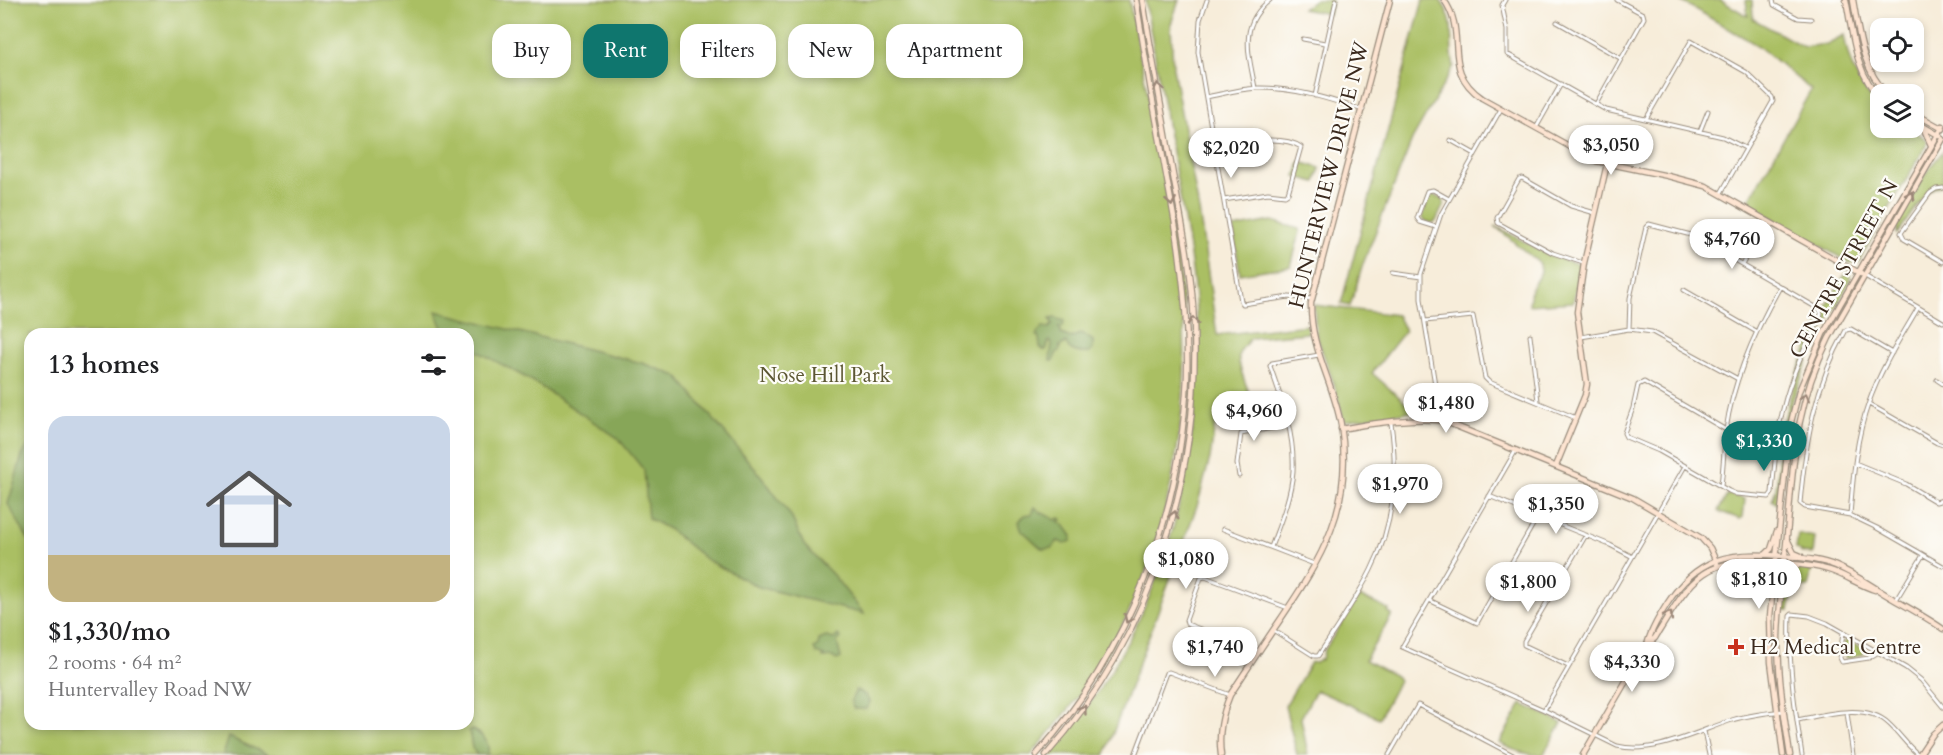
<!DOCTYPE html>
<meta charset="utf-8">
<style>
body{margin:0;font-family:Cardo,serif;background:#f6f6f6;color:#202124;height:100vh;display:flex;flex-direction:column;font-size:22px;white-space:nowrap}
*{box-sizing:border-box;margin:0}
p{font-size:20px;color:#757577}
.icon{flex:none;width:33px;height:33px;fill:none;stroke:currentColor;stroke-width:2;stroke-linecap:round;stroke-linejoin:round}
.map{position:relative;flex:1;overflow:hidden}
.details{position:absolute;left:24px;top:328px;width:450px;height:402px;display:flex;flex-direction:column;background:#fff;border-radius:18px;box-shadow:0 3px 9px #0003}
.details>*{flex:none}
.hud{position:absolute;left:492px;top:24px;width:570px;height:54px;display:flex;gap:12px}
.fabs{position:absolute;left:1870px;top:18px;display:grid;gap:12px}
.fabs a{display:grid;place-items:center;width:54px;height:54px;border-radius:12px;background:#fff;box-shadow:0 3px 9px #0003;font-size:30px}
.price{position:absolute;translate:-50% -51px;padding:0 14px;border-radius:21px;background:#fff;color:#222;font-size:20px;line-height:39px;filter:drop-shadow(0 2px 3px #0008)}
.price::after{content:'';position:absolute;left:50%;top:36px;width:18px;height:14px;margin-left:-9px;background:inherit;clip-path:polygon(0 0,100% 0,50% 100%)}
.price.on{background:#0f766e;color:#fff}
ul{padding:0;list-style:none}
li{display:grid;align-content:center;gap:12px;height:318px;padding:0 24px}
li+li{border-top:2px solid #e0e0e0}
li span{display:grid;place-items:center;height:186px;border-radius:18px;color:#555}
li>.icon{margin-inline-start:auto}
span .icon{width:108px;height:108px;fill:#fffc;stroke-width:1}
li b{font-size:26px}
h2{display:flex;justify-content:space-between;align-items:center;height:72px;padding:0 24px;font-size:26px}
.tag{padding:0 21px;border-radius:18px;background:#fff;box-shadow:0 3px 9px #0003;font-size:21px;line-height:54px}
.tag.on{background:#0f766e;color:#fff}
.map>svg:first-child{display:block}
</style>
<div class="map">
<svg width="1943" height="755" viewBox="0 0 1943 755">
<rect width="100%" height="100%" fill="#fdfcf7"/>
<filter id="ink" filterUnits="userSpaceOnUse"><feTurbulence type="fractalNoise" baseFrequency=".0167" numOctaves="2"/><feDisplacementMap in="SourceGraphic" scale="12" xChannelSelector="R" yChannelSelector="G"/><feConvolveMatrix kernelMatrix="1 2 1 2 8 2 1 2 1" color-interpolation-filters="sRGB"/></filter>
<filter id="wash" filterUnits="userSpaceOnUse"><feTurbulence type="fractalNoise" baseFrequency=".008" numOctaves="4" result="noise"/><feDisplacementMap in="SourceGraphic" scale="24" xChannelSelector="R" yChannelSelector="G"/><feGaussianBlur stdDeviation="1.35" result="paint"/><feColorMatrix in="noise" values="0 0 0 0 0 0 0 0 0 0 0 0 0 0 0 0 0 1.4 0 .05"/><feComposite in="paint" operator="in"/></filter>
<g filter="url(#wash)">
<rect width="100%" height="100%" fill="#f7edda"/>
<path fill="#aabf63" stroke="#727440" stroke-width="1.5" fill-rule="evenodd" d="M 0,0 L 1129,0 C 1146,88 1165,175 1178,263 C 1197,392 1174,536 1109,650 C 1087,688 1060,721 1031,755 L 0,755 ZM 30,334 L 468,334 L 468,724 L 30,724 Z
M 1145,0 L 1179,0 L 1171,24 L 1173,68 L 1199,210 L 1217,335 L 1307,325 L 1308,333 L 1251,338 C 1247,343 1241,348 1239,354 C 1236,364 1249,391 1252,401 L 1219,408 L 1217,411 L 1210,458 L 1198,503 L 1105,755 L 1050,755 C 1075,724 1099,693 1118,659 C 1179,555 1203,429 1196,309 C 1193,264 1184,219 1176,174 C 1166,116 1155,58 1145,0 Z
M 1314,0 L 1332,0 L 1329,14 L 1302,9 Z
M 1423,0 L 1440,0 C 1459,25 1447,40 1454,66 L 1412,140 L 1363,264 L 1350,306 L 1341,304 Z
M 1679,0 L 1720,0 L 1748,16 L 1746,0 L 1752,0 L 1753,19 L 1804,47 L 1827,44 L 1844,35 C 1849,65 1858,87 1881,108 L 1881,128 L 1910,128 L 1927,140 L 1927,144 L 1858,262 L 1850,263 L 1747,204 L 1811,90 L 1757,45 Z
M 1943,151 L 1943,185 L 1935,187 L 1928,191 L 1897,234 L 1896,224 L 1928,170 Z
M 1300,162 L 1320,168 L 1316,182 L 1296,177 Z
M 1433,195 L 1443,199 L 1444,204 L 1436,221 L 1432,223 L 1425,221 L 1422,217 L 1429,198 Z
M 1272,221 L 1299,229 L 1300,232 L 1291,266 L 1240,274 L 1233,228 Z
M 1495,226 L 1551,256 L 1578,264 L 1580,268 L 1573,302 L 1529,305 L 1531,289 L 1541,272 L 1540,264 Z
M 1847,271 L 1850,275 L 1850,281 L 1809,357 L 1791,405 L 1777,504 L 1772,500 C 1780,484 1777,455 1781,436 C 1788,393 1803,354 1824,315 L 1824,310 Z
M 1314,305 L 1397,315 L 1405,331 L 1372,373 L 1415,411 L 1344,421 L 1334,384 L 1316,334 Z
M 1728,494 L 1745,499 L 1743,517 L 1740,519 L 1718,511 Z
M 1798,534 L 1815,537 L 1813,554 L 1802,553 L 1796,548 Z
M 1798,567 L 1812,568 L 1808,587 L 1793,587 L 1789,610 L 1784,610 C 1786,592 1782,577 1798,567 Z
M 1359,596 L 1389,610 L 1388,612 L 1392,615 L 1365,660 L 1397,677 L 1399,681 L 1379,718 L 1316,690 L 1301,718 L 1308,755 L 1297,755 L 1285,706 L 1311,662 L 1315,663 L 1322,659 L 1324,651 Z
M 1847,640 L 1864,649 L 1864,654 L 1848,658 L 1845,657 L 1844,643 Z
M 1522,704 L 1562,723 L 1543,755 C 1527,755 1513,751 1499,743 Z"/>
<path fill="#87a659" stroke="#61683c" stroke-width="1.5" d="M 436,311 L 642,363 L 677,376 L 762,477 L 791,516 L 804,545 L 833,575 L 864,614 L 759,587 L 707,560 L 670,530 L 648,518 L 644,470 L 618,438 L 532,381 L 468,346 L 468,334 L 445,333 Z
M 1055,318 L 1064,321 L 1063,327 L 1058,327 L 1061,330 L 1061,334 L 1071,338 L 1082,333 L 1093,341 L 1093,348 L 1090,353 C 1081,354 1069,352 1066,343 L 1060,346 L 1060,350 L 1057,352 L 1053,361 L 1050,361 L 1052,343 L 1049,341 L 1046,350 L 1043,350 L 1040,347 L 1039,338 L 1037,336 L 1037,333 L 1043,327 L 1049,328 L 1053,324 L 1050,319 Z
M 30,442 L 30,540 L 28,539 L 8,504 L 22,456 Z
M 1035,507 L 1040,512 L 1056,520 L 1060,518 L 1062,520 L 1059,522 L 1064,525 L 1072,536 L 1071,541 L 1065,544 L 1058,541 L 1052,548 L 1043,549 C 1036,545 1027,533 1022,531 L 1019,522 L 1024,515 L 1032,514 Z
M 838,635 L 841,638 L 837,642 L 841,658 L 837,660 L 832,657 L 823,658 L 824,656 L 816,653 L 814,649 L 818,646 L 819,640 L 826,637 L 834,639 Z
M 856,690 L 864,694 L 870,702 L 866,709 L 854,709 L 851,701 Z
M 471,729 C 483,735 490,741 488,755 L 477,755 L 472,748 L 469,731 Z
M 229,737 L 269,755 L 223,755 Z"/>
</g>
<g filter="url(#ink)">
<g fill="none" stroke-linecap="round" stroke-linejoin="round">
<defs>
<path id="street" d="M 1207,0 L 1200,20 L 1198,52 L 1241,301 L 1243,304 L 1289,297 L 1312,299
M 1505,0 L 1502,5 L 1507,30 L 1507,54 L 1606,110 L 1723,137 L 1745,148
M 1773,0 L 1774,5 L 1798,18 L 1811,19
M 1557,22 L 1620,58
M 1303,39 L 1325,43
M 1255,88 C 1249,54 1238,25 1270,0
M 1315,96 L 1336,0
M 1206,97 C 1222,94 1240,89 1257,88 C 1293,87 1329,99 1363,110
M 1596,104 L 1644,18 L 1643,14 L 1617,0
M 1646,119 L 1691,41 L 1746,72 L 1772,97 L 1773,101 L 1721,193
M 1536,128 L 1561,84
M 1700,131 L 1708,111
M 1450,140 L 1475,154
M 1215,147 C 1238,144 1280,133 1301,147 L 1288,193 L 1285,195 L 1268,193 L 1224,200
M 1943,188 L 1936,189 L 1930,193 L 1901,233 L 1904,239 L 1943,262
M 1436,227 L 1420,222 L 1417,218 L 1427,191 L 1433,190 L 1449,199
M 1583,263 L 1553,253 L 1498,223 L 1497,218 L 1519,179 L 1522,178 L 1571,206 L 1595,213
M 1742,264 L 1766,221
M 1393,273 L 1421,277
M 1865,276 L 1943,322
M 1684,290 L 1755,331
M 1425,321 L 1473,316 L 1485,378 L 1489,382 L 1576,418
M 1629,329 L 1630,298 L 1646,227 L 1649,224 L 1691,235 L 1819,309 L 1821,313 L 1820,318 C 1802,351 1787,385 1780,423 C 1776,446 1774,470 1772,493 L 1769,497 L 1736,494 L 1729,491 L 1659,451 L 1626,437 L 1624,433 L 1633,408 L 1638,385 L 1644,382 L 1726,430
M 1530,335 L 1538,401
M 1581,337 L 1629,329 L 1652,332 L 1738,379
M 1892,353 L 1851,329 L 1846,330 C 1814,387 1806,440 1800,503 L 1805,507 L 1850,515 L 1877,528 L 1943,566
M 1937,380 L 1943,384
M 1869,404 L 1937,443 L 1943,445
M 1438,419 L 1439,409 L 1421,299 L 1421,274 L 1441,214 L 1501,109
M 1516,450 L 1402,647 L 1544,710 L 1617,746 C 1653,755 1694,733 1729,721 C 1746,715 1766,713 1784,711
M 1855,463 L 1906,484 L 1936,502 L 1943,500
M 1239,476 L 1237,464 L 1241,434 L 1288,425
M 1721,486 C 1723,468 1724,449 1726,430 C 1733,379 1755,331 1780,287
M 1489,496 L 1610,545 L 1631,556
M 1850,515 C 1853,477 1856,438 1869,402 C 1881,368 1900,339 1918,308
M 1223,529 L 1314,564
M 1271,547 C 1280,523 1291,497 1293,471 C 1295,435 1282,400 1270,366 L 1272,363 L 1319,355
M 1429,600 L 1477,623 L 1538,516
M 1896,600 L 1923,555
M 1273,630 L 1314,656 L 1318,656 C 1336,628 1356,600 1371,570 C 1394,525 1398,473 1391,423
M 1843,632 L 1840,658 L 1842,662 L 1869,658 L 1877,653
M 1258,651 L 1187,624 L 1186,620 L 1201,578 L 1205,577 L 1288,608
M 1568,666 L 1524,645 L 1524,641 L 1586,535
M 1544,710 L 1685,466
M 1847,713 L 1853,755
M 1797,720 C 1825,715 1866,702 1889,724 C 1900,734 1907,746 1919,755
M 1704,731 L 1709,755
M 1135,755 L 1166,673 L 1169,672 L 1230,695
M 1389,755 L 1418,705 L 1513,755
M 1802,755 C 1795,709 1788,663 1790,616 L 1792,614 L 1809,616 L 1827,623 L 1906,668 L 1921,680 L 1943,707"/>
<path id="secondary" d="M 1444,0 C 1469,35 1440,69 1482,98 L 1596,161 L 1668,176 L 1706,186 L 1861,274
M 1846,0 C 1853,35 1855,73 1881,99
M 1853,0 C 1859,34 1862,69 1887,94
M 1914,113 L 1943,129
M 1914,121 L 1940,136
M 1923,127 L 1931,145
M 1341,429 C 1366,424 1424,415 1446,422 L 1633,498 L 1701,538 L 1710,548 L 1718,566
M 1556,466 L 1585,395 L 1587,384 L 1577,312 L 1584,263 L 1607,164
M 1788,541 L 1794,553 L 1801,556
M 1766,554 L 1771,549 L 1777,531
M 1758,562 L 1768,567 L 1773,579
M 1784,580 L 1790,570 L 1798,565
M 1648,644 L 1655,638 C 1691,579 1703,554 1779,563 C 1796,564 1813,565 1829,570 C 1845,575 1859,585 1875,590
M 1036,755 C 1130,651 1181,516 1187,376 C 1188,337 1185,297 1180,259 C 1177,230 1171,202 1166,174 C 1155,116 1145,58 1136,0
M 1046,755 C 1155,633 1204,467 1193,305 C 1190,261 1181,218 1173,175 C 1163,116 1152,58 1143,0
M 1221,755 C 1218,733 1222,715 1230,695 C 1246,671 1262,646 1278,623 C 1322,558 1354,507 1341,425 C 1333,381 1310,349 1311,303 L 1390,0
M 1583,755 L 1647,645 C 1651,630 1659,617 1667,604 C 1697,557 1729,551 1782,556 C 1800,558 1819,559 1836,566 C 1852,573 1866,582 1880,591 C 1901,604 1923,615 1943,629
M 1783,755 L 1771,662 L 1770,616 L 1790,426 L 1799,391 L 1823,334 L 1943,126
M 1790,755 C 1784,716 1778,676 1778,637 C 1779,599 1785,561 1788,524 C 1794,453 1796,404 1829,338 L 1943,139
M 1919,755 L 1933,734 L 1943,725"/>
</defs>
<use href="#street" stroke="#998c7c" stroke-width="5"/>
<use href="#secondary" stroke="#998c7c" stroke-width="7"/>
<use href="#street" stroke="#fff" stroke-width="3"/>
<use href="#secondary" stroke="#fde4d1" stroke-width="4.5"/>
</g>
<defs><path id="oneway-chevron" d="M-2-3.5L2.5 0L-2 3.5" fill="none" stroke-width="1.6" stroke-linecap="round" stroke-linejoin="round" transform="scale(1.5)"/></defs>
<g stroke="#9c8778">
<use href="#oneway-chevron" transform="translate(1158 87) rotate(-100)"/>
<use href="#oneway-chevron" transform="translate(1911 195) rotate(-61)"/>
<use href="#oneway-chevron" transform="translate(1171 202) rotate(80)"/>
<use href="#oneway-chevron" transform="translate(1193 321) rotate(-92)"/>
<use href="#oneway-chevron" transform="translate(1805 397) rotate(-74)"/>
<use href="#oneway-chevron" transform="translate(1174 515) rotate(-76)"/>
<use href="#oneway-chevron" transform="translate(1669 615) rotate(-59)"/>
<use href="#oneway-chevron" transform="translate(1128 619) rotate(116)"/>
<use href="#oneway-chevron" transform="translate(1083 709) rotate(-54)"/>
</g>
</g>
<path fill="#c8321e" stroke="#fdfcf7" stroke-width="2" d="M1733 638h6v6h6v6h-6v6h-6v-6h-6v-6h6z"/>
<g text-anchor="middle" dominant-baseline="central" stroke-width="4.5" stroke-linejoin="round" paint-order="stroke">
<g font-size="21" fill="#3b2a1e" stroke="#fdfcf7">
<text transform="translate(1329 175) rotate(-76)">HUNTERVIEW DRIVE NW</text>
<text transform="translate(1844 269) rotate(-61)">CENTRE STREET N</text>
</g>
<g font-size="21" fill="#5c5733" stroke="#fdfcf7">
<text x="825" y="375">Nose Hill Park</text>
</g>
<g font-size="21" fill="#3b2a1e" stroke="#fdfcf7" text-anchor="start">
<text x="1750" y="647">H2 Medical Centre</text>
</g>
</g>
</svg>
<div class="fabs">
<a><svg class="icon" aria-label="locate" viewBox="0 0 24 24"><circle cx="12" cy="12" r="6"/><path d="M12 2v4M12 18v4M2 12h4M18 12h4"/></svg></a>
<a><svg class="icon" aria-label="layers" viewBox="0 0 24 24"><path d="M12 4l9 5-9 5-9-5zM3 14l9 5 9-5"/></svg></a>
</div>
<b class="price" style="left:1611px;top:176px">$3,050</b>
<b class="price" style="left:1231px;top:179px">$2,020</b>
<b class="price" style="left:1732px;top:270px">$4,760</b>
<b class="price" style="left:1446px;top:434px">$1,480</b>
<b class="price" style="left:1254px;top:442px">$4,960</b>
<b class="price on" style="left:1764px;top:472px">$1,330</b>
<b class="price" style="left:1400px;top:515px">$1,970</b>
<b class="price" style="left:1556px;top:535px">$1,350</b>
<b class="price" style="left:1186px;top:590px">$1,080</b>
<b class="price" style="left:1759px;top:610px">$1,810</b>
<b class="price" style="left:1528px;top:613px">$1,800</b>
<b class="price" style="left:1215px;top:678px">$1,740</b>
<b class="price" style="left:1632px;top:693px">$4,330</b>
<div class="hud">
<a class="tag">Buy</a>
<a class="tag on">Rent</a>
<a class="tag">Filters</a>
<a class="tag">New</a>
<a class="tag">Apartment</a>
</div>
<section class="details">
<h2>13 homes<svg class="icon" aria-label="filters" viewBox="0 0 24 24"><path d="M4 7h16M4 17h16"/><circle cx="9" cy="7" r="2"/><circle cx="15" cy="17" r="2"/></svg></h2>
<ul>
<li><span style="background:linear-gradient(#c9d6e8 75%,#c2b280 0)"><svg class="icon" aria-label="home" viewBox="0 0 24 24"><path d="M3 11l9-7 9 7M6 9v11h12V9"/></svg></span><div><b>$1,330/mo</b><p>2 rooms · 64 m²</p><p>Huntervalley Road NW</p></div></li>
</ul>
</section>
</div>
